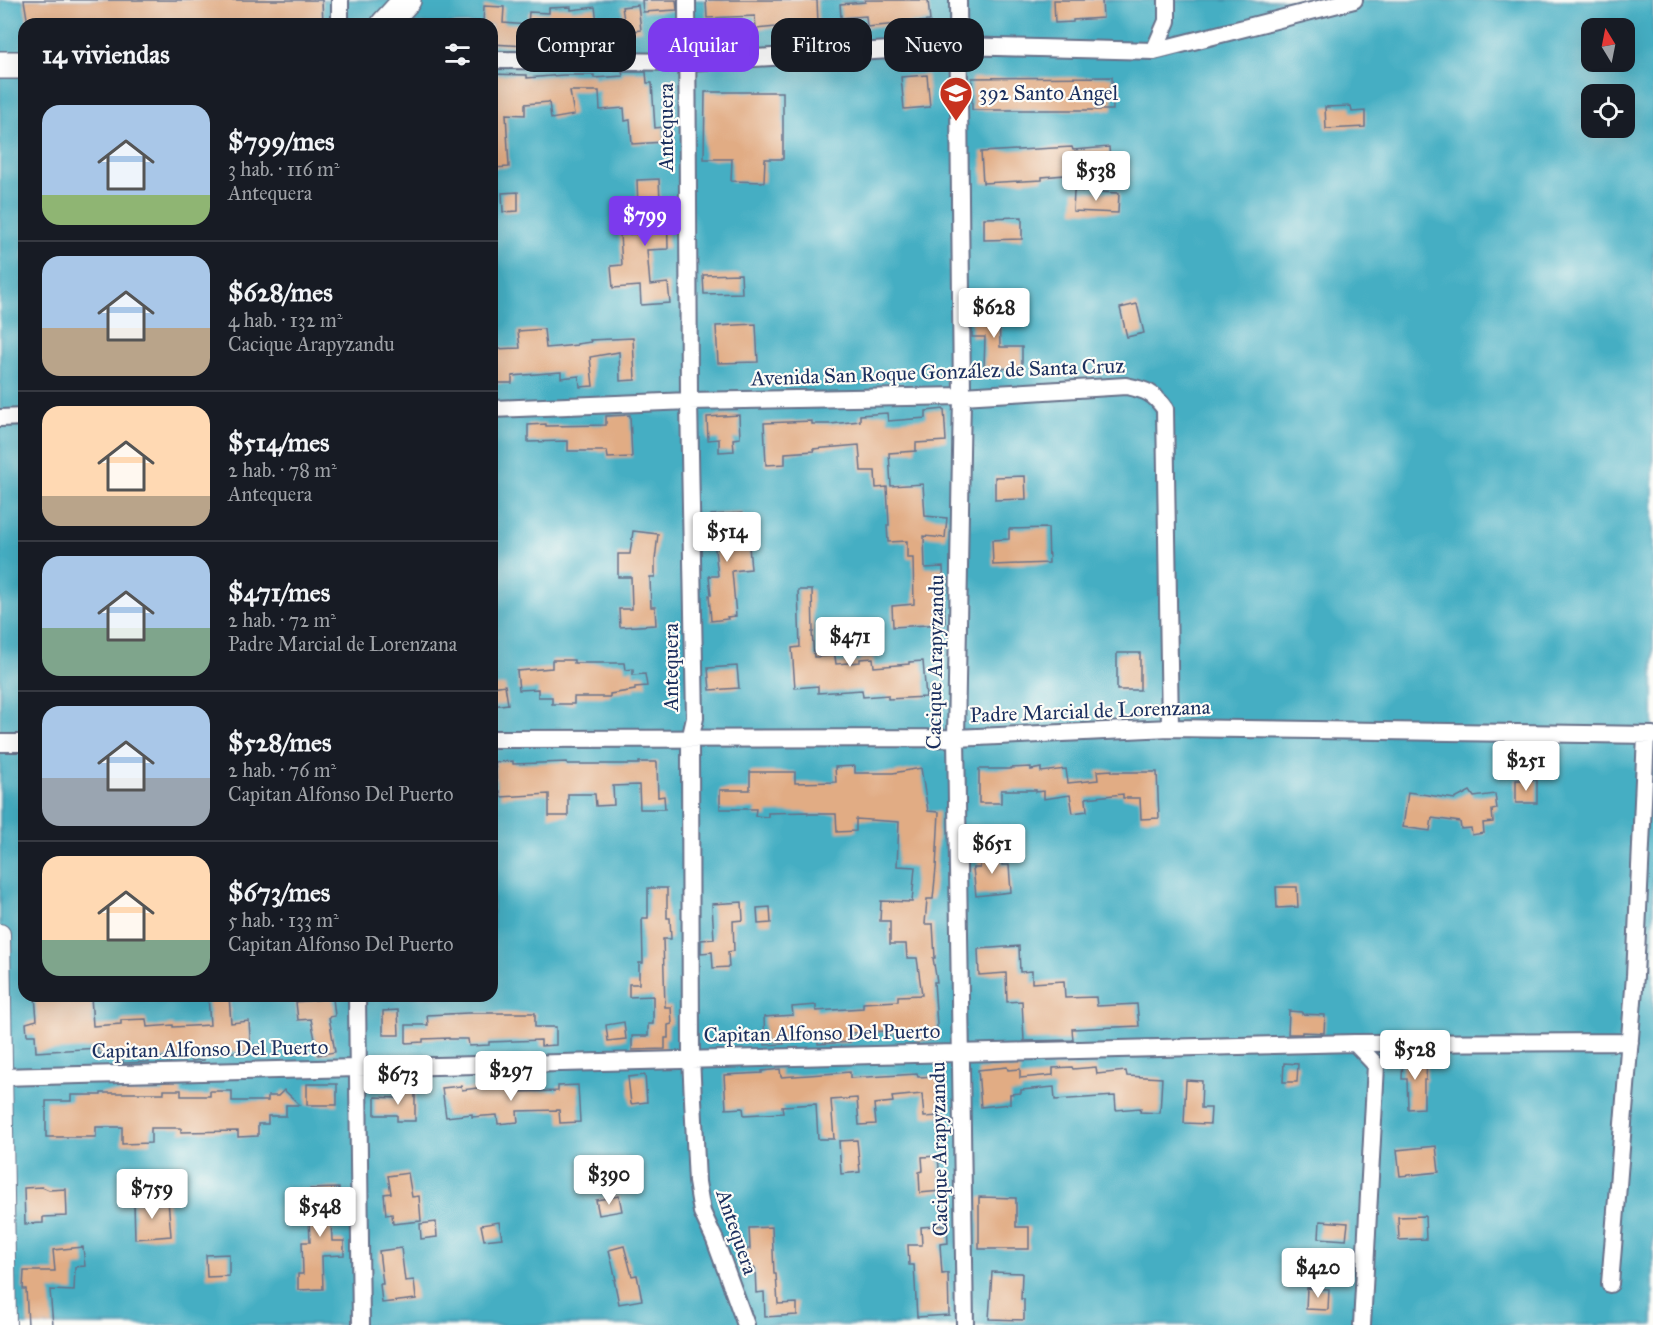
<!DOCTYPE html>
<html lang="es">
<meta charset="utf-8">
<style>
body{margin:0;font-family:"IM FELL Great Primer",serif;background:#20242c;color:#f1f3f6;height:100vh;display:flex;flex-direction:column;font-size:22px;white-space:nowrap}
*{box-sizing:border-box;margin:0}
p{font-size:20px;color:#9ea1a6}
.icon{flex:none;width:33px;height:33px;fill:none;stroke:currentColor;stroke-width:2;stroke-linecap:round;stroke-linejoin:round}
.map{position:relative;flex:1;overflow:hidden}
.panel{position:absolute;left:18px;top:18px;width:480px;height:984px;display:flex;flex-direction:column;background:#171b24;border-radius:18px;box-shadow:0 6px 24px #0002}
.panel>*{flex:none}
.banner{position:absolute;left:516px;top:18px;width:570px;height:54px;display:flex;gap:12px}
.needle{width:39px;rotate:350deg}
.fabs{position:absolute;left:1581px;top:18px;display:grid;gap:12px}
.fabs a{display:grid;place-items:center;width:54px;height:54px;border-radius:12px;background:#171b24;box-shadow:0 6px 24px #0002;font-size:30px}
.price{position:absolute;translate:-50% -51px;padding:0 14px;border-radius:6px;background:#fff;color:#222;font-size:20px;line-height:39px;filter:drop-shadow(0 2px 3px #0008)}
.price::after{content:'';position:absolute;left:50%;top:36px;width:18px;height:14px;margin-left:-9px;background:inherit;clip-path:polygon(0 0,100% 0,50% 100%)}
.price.active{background:#7c3aed;color:#fff}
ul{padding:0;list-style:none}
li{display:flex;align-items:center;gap:18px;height:150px;padding:0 24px}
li+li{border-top:2px solid #363941}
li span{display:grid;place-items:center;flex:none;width:168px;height:120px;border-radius:18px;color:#555}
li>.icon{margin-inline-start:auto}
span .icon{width:72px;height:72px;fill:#fffc;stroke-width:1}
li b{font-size:26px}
h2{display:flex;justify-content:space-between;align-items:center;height:72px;padding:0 24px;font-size:26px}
.chip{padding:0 21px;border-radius:18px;background:#171b24;box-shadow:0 6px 24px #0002;font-size:21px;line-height:54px}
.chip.active{background:#7c3aed;color:#fff}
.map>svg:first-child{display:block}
</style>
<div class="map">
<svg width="1653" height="1325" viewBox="0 0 1653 1325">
<rect width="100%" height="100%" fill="#fdfcf7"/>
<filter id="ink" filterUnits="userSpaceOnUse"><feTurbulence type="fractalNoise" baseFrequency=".0167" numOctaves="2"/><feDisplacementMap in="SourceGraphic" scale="12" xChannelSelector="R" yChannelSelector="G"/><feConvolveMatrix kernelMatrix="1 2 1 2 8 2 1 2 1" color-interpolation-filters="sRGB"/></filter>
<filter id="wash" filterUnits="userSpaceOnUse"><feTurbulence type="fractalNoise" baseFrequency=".008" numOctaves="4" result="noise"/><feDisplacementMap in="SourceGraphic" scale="24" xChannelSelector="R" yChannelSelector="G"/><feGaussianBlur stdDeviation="1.35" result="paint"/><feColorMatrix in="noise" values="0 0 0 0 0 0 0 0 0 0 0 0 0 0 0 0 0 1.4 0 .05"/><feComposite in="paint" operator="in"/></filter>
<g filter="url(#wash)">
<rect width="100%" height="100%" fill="#f7ebd8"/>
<path fill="#44aec3" stroke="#306e90" stroke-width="1.5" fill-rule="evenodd" d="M 0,0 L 1653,0 L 1653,1325 L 0,1325 ZM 24,24 L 492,24 L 492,996 L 24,996 ZM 1592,28 L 1624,28 L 1624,62 L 1592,62 ZM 1592,94 L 1624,94 L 1624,128 L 1592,128 Z"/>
<g id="blocks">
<path fill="#e1ac84" d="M 24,0 L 322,0 L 323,24 L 28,24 Z
M 642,0 L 676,0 L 677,10 L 643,12 Z
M 706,0 L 817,0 L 818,23 L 756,29 L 755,16 L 707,18 Z
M 865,0 L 928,0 L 930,21 L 867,27 L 866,16 L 841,18 L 840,4 L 865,2 Z
M 1054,0 L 1102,0 L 1103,18 L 1073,20 L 1073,22 L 1055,23 Z
M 638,5 L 641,30 L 618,33 L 619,41 L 575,43 L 575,41 L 543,42 L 543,47 L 492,44 L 492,24 L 483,24 L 484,6 L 504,7 L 503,23 L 528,25 L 529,12 L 549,13 L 549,8 L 571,7 L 571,10 L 595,7 L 597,22 L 624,20 L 622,7 Z
M 622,72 L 646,72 L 647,83 L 652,83 L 655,128 L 663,127 L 664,142 L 632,144 L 630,120 L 625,121 L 624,108 L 600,110 L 599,91 L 570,91 L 574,115 L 551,119 L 549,102 L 525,104 L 525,115 L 506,114 L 509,167 L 492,168 L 492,74 L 527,75 L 527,78 L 563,75 L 594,75 L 594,78 L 623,76 Z
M 927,75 L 930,107 L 904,109 L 901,77 Z
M 1112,77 L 1113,110 L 972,110 L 972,78 Z
M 705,92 L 783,92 L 783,159 L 765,159 L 764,182 L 731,181 L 732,159 L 704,159 Z
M 1351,106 L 1352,112 L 1365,111 L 1365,127 L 1326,129 L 1325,107 Z
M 1072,147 L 1073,150 L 1109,147 L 1111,171 L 1042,177 L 1042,180 L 983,183 L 981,152 Z
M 659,179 L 660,201 L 667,201 L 668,249 L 647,250 L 650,285 L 668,283 L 670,303 L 641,305 L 640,286 L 613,288 L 611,266 L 622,265 L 620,235 L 649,233 L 647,208 L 638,208 L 637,180 Z
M 1074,191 L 1119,193 L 1118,213 L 1073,211 Z
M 518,192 L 518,211 L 503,212 L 502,193 Z
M 1022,217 L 1022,239 L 984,240 L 984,218 Z
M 741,274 L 742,293 L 704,294 L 703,275 Z
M 1137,304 L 1144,333 L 1127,337 L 1120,308 Z
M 972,305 L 999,305 L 1000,347 L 1022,347 L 1022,369 L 984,368 L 985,337 L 972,337 Z
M 756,324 L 758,362 L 718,363 L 716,326 Z
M 544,329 L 546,348 L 577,345 L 577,344 L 591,342 L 590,340 L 633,338 L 635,380 L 620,381 L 619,352 L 590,357 L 593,386 L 580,387 L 579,376 L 561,378 L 561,372 L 512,376 L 512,383 L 496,383 L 495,349 L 520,348 L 518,331 Z
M 944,409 L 946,441 L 916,443 L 916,451 L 889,453 L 891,486 L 923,484 L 925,516 L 947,518 L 945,538 L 924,536 L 925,568 L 943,567 L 945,624 L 893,627 L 892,606 L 914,604 L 913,558 L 907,558 L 907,541 L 888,542 L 887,525 L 889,525 L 887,487 L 876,488 L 875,471 L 861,471 L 859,445 L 813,449 L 814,451 L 785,453 L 785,464 L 766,465 L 764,423 L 812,421 L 812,424 L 830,424 L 860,421 L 860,415 L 887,413 L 888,421 L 926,418 L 926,411 Z
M 630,415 L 632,457 L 608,458 L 607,451 L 568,451 L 568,441 L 528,442 L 528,425 L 546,424 L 546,426 L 606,425 L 606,416 Z
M 739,415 L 740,438 L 733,439 L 734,451 L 719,452 L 719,439 L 708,440 L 707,417 Z
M 1025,476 L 1026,499 L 995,500 L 995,477 Z
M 742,513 L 745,546 L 749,546 L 751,569 L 732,571 L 736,616 L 727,617 L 728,619 L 711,621 L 709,595 L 711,595 L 709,576 L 718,576 L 711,515 Z
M 1048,528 L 1049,563 L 993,565 L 992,540 L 1009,539 L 1009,529 Z
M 633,531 L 658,534 L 655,560 L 655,577 L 650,577 L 651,607 L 655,607 L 656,625 L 620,627 L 619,609 L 632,609 L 631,577 L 618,577 L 618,554 L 630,554 Z
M 798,590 L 812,590 L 813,632 L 812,632 L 814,657 L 835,656 L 836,664 L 860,662 L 860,659 L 873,658 L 874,667 L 909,664 L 909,662 L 923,661 L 926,697 L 888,699 L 888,695 L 863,697 L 862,690 L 818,693 L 818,686 L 795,688 L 792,648 L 800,647 Z
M 1117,653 L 1140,653 L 1140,690 L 1117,690 Z
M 552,660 L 574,660 L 574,663 L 624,663 L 625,670 L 633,669 L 633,675 L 645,674 L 647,686 L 635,687 L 635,690 L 610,694 L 610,697 L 574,697 L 574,704 L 552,704 L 552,697 L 538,697 L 538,689 L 519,690 L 517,671 L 552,668 Z
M 737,666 L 739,688 L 710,690 L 708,668 Z
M 505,685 L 508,704 L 492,706 L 492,687 Z
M 513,761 L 513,764 L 567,762 L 567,764 L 639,764 L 639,762 L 657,762 L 658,797 L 664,796 L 665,809 L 640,809 L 639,785 L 613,786 L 614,805 L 596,806 L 595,794 L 568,794 L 568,816 L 549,816 L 549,794 L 501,797 L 500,791 L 497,791 L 495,762 Z
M 855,766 L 855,773 L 893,773 L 921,768 L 928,811 L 939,812 L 936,868 L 933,899 L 927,899 L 925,924 L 933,924 L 935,958 L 933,958 L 937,982 L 934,982 L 938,1039 L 917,1041 L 917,1031 L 888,1033 L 887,1031 L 850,1033 L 850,1042 L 818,1044 L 818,1035 L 783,1037 L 784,1044 L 765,1045 L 764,1017 L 793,1015 L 792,1007 L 816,1005 L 816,1011 L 863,1008 L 863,1003 L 898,1001 L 898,996 L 922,995 L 917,958 L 907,958 L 906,944 L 890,944 L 890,921 L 880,921 L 881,901 L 912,902 L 915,867 L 897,866 L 899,822 L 856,819 L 856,831 L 837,832 L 836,814 L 808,814 L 808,812 L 768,813 L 768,817 L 755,816 L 756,809 L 720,809 L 720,790 L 750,790 L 750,772 L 795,772 L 795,783 L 836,782 L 835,767 Z
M 1031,767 L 1031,770 L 1041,768 L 1041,772 L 1066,769 L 1068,783 L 1098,780 L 1097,771 L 1112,770 L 1112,772 L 1157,772 L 1159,818 L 1141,819 L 1140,798 L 1123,798 L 1123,794 L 1086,798 L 1087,811 L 1073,813 L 1070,795 L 1044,799 L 1044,791 L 1036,792 L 1036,790 L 1001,790 L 1001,803 L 979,803 L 979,769 L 1010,769 L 1010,768 Z
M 1516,780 L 1537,780 L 1537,803 L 1516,803 Z
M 1470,791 L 1474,797 L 1495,794 L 1497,809 L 1492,810 L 1493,822 L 1483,823 L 1484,833 L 1472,835 L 1471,828 L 1461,829 L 1460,822 L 1432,818 L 1430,831 L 1403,827 L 1408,792 L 1455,799 Z
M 1001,852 L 1002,865 L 1009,865 L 1011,892 L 976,896 L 973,868 L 980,868 L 979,854 Z
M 1276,887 L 1297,887 L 1298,907 L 1277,908 Z
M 648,888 L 667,888 L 667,918 L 670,918 L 671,939 L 663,939 L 665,1007 L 671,1007 L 672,1024 L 668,1025 L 668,1038 L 665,1038 L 665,1049 L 632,1050 L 632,1036 L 648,1036 L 648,1024 L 653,1024 L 653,996 L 629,997 L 629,984 L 639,984 L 639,963 L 643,963 L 642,918 L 648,918 Z
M 742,902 L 743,920 L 733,921 L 734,951 L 728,952 L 729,967 L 713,968 L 712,952 L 701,953 L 701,940 L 714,939 L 712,904 Z
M 770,907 L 771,923 L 758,924 L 757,908 Z
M 1019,946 L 1020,972 L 1032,971 L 1032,983 L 1064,981 L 1065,998 L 1096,997 L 1097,1006 L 1137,1004 L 1139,1026 L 1072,1029 L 1073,1040 L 1024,1041 L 1022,1001 L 1007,1002 L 1006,973 L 979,975 L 978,949 Z
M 35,996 L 91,996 L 93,1026 L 121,1024 L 121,1020 L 146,1019 L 147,1027 L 173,1025 L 173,1027 L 210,1025 L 208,996 L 229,996 L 231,1023 L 249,1021 L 251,1051 L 203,1054 L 204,1060 L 191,1061 L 190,1056 L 149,1059 L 149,1062 L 123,1063 L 122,1052 L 98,1054 L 98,1048 L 36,1052 L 35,1035 L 27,1035 L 26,1023 L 37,1020 Z
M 333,998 L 335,1016 L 329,1017 L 335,1052 L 318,1055 L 311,1019 L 298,1020 L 296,1002 Z
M 398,1010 L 399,1035 L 383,1035 L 383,1011 Z
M 1289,1011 L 1302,1012 L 1302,1014 L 1325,1015 L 1324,1033 L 1302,1032 L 1302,1034 L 1288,1034 Z
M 468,1013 L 535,1013 L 535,1027 L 556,1027 L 556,1045 L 541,1046 L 541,1040 L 489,1042 L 489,1045 L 469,1046 L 468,1039 L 449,1039 L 449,1038 L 423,1039 L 423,1042 L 406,1043 L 406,1025 L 428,1025 L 427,1015 Z
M 624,1022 L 626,1039 L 608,1041 L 606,1025 Z
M 1403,1057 L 1427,1058 L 1426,1080 L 1424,1080 L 1424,1108 L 1408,1109 L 1407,1079 L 1402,1079 Z
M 1284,1063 L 1298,1064 L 1297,1082 L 1283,1082 Z
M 1007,1067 L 1008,1070 L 1020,1069 L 1020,1078 L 1053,1075 L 1053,1068 L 1072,1067 L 1073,1069 L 1096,1067 L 1097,1074 L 1126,1071 L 1127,1076 L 1162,1078 L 1160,1113 L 1140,1112 L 1141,1108 L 1116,1110 L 1115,1096 L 1055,1100 L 1054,1087 L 1021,1090 L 1021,1093 L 1010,1094 L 1010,1104 L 981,1107 L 978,1070 Z
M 780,1069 L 781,1077 L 850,1072 L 850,1078 L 917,1074 L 918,1077 L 937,1076 L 940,1116 L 924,1117 L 922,1094 L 892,1097 L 893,1102 L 874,1104 L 876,1124 L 859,1125 L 857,1098 L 831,1100 L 834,1139 L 818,1139 L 816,1104 L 782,1106 L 783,1113 L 744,1115 L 743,1108 L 726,1109 L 724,1075 L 762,1073 L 762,1071 Z
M 645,1075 L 647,1102 L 631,1104 L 628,1077 Z
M 1186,1080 L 1202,1081 L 1201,1108 L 1211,1108 L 1210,1124 L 1184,1123 Z
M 513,1082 L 515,1092 L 558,1091 L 558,1086 L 578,1085 L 580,1122 L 560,1123 L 559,1110 L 517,1111 L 518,1122 L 498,1124 L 497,1115 L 472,1117 L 472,1114 L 446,1117 L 442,1088 L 461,1086 L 462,1090 L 493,1086 L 493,1084 Z
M 307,1084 L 337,1084 L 337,1105 L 307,1105 Z
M 164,1090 L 181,1090 L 181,1096 L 210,1096 L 210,1091 L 232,1091 L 232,1101 L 268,1101 L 268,1096 L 278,1096 L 284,1090 L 300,1105 L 286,1105 L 286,1116 L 268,1116 L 268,1124 L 258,1124 L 258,1136 L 238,1137 L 238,1131 L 181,1132 L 181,1128 L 151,1128 L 151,1143 L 122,1144 L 122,1127 L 96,1127 L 96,1137 L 46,1137 L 46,1101 L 71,1101 L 71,1095 L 101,1095 L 101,1093 L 164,1093 Z
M 397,1090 L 415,1090 L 415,1121 L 397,1121 L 397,1115 L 375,1115 L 375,1097 L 397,1098 Z
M 857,1140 L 860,1172 L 841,1174 L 839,1141 Z
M 1436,1146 L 1439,1172 L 1400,1176 L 1397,1150 Z
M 938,1156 L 941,1191 L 920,1193 L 919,1172 L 923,1171 L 922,1157 Z
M 408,1173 L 412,1197 L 419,1196 L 421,1221 L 393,1224 L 392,1214 L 386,1215 L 384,1194 L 391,1193 L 388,1176 Z
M 42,1187 L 49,1190 L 66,1189 L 67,1216 L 43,1217 L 43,1223 L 25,1224 L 24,1188 Z
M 339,1188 L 340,1215 L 331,1215 L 332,1241 L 344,1241 L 344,1255 L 322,1256 L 323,1289 L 298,1290 L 298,1274 L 303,1274 L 302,1242 L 310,1242 L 309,1219 L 312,1219 L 310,1189 Z
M 619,1196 L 622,1211 L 599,1215 L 596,1200 Z
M 979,1197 L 1016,1198 L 1016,1227 L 1029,1227 L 1029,1249 L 979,1249 Z
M 168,1200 L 171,1236 L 135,1239 L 134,1203 Z
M 1425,1216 L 1426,1239 L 1399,1240 L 1398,1217 Z
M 1320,1221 L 1348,1223 L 1346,1240 L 1319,1238 Z
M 436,1222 L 437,1237 L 421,1239 L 420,1224 Z
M 499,1222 L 502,1238 L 484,1240 L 481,1225 Z
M 947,1225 L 948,1243 L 940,1244 L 942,1274 L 948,1273 L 949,1315 L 917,1317 L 914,1265 L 909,1265 L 908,1245 L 922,1245 L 921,1227 Z
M 772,1227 L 774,1274 L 776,1274 L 778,1304 L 797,1303 L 797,1315 L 765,1317 L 764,1292 L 756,1293 L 755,1268 L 743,1269 L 742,1249 L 750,1249 L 749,1228 Z
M 624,1246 L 632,1276 L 637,1275 L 642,1300 L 619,1304 L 614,1280 L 616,1280 L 609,1250 Z
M 83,1247 L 85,1266 L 75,1267 L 74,1291 L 50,1290 L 53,1325 L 28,1325 L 26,1289 L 23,1289 L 24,1271 L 55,1271 L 53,1250 Z
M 401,1248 L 405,1281 L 414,1280 L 416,1299 L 382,1303 L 380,1284 L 383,1284 L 379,1251 Z
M 229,1254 L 229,1276 L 207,1277 L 206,1255 Z
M 992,1272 L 1022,1273 L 1021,1299 L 1024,1299 L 1024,1320 L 989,1319 Z
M 1307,1288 L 1329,1289 L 1328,1310 L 1306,1309 Z"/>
</g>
</g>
<g filter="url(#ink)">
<use href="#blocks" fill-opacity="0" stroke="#687189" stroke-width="1.5"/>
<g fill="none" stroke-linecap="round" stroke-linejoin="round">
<defs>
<path id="minor" d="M 340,0 L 340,24
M 687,0 L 689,401 L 695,718 L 690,740 L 691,1058 L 697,1182 L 702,1212 L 715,1240 L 746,1325
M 958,0 L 962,396 L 956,738 L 965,1325
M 1154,51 L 1167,21 L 1167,0
M 492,60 L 688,62 L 958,46 L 1154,51 L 1354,0
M 492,409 L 689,401 L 962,396 L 1126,386 C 1146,390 1153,392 1165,409 L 1170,728
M 0,418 L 24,417
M 492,739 L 956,738 L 1170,728 L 1653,735
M 0,743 L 24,743
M 357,996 L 361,1325
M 1355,1043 L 1630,1042
M 0,1077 L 1355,1043 L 1376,1065 L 1362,1325
M 1610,1284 L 1635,976 L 1646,736"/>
<path id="tertiary" d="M 0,934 L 6,1325"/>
<path id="trunk" d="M 385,24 L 407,0
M 0,65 L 24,65"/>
</defs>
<use href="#minor" stroke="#687189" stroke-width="20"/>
<use href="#tertiary" stroke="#687189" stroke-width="22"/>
<use href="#trunk" stroke="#687189" stroke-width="30"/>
<use href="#minor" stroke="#fff" stroke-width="16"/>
<use href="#tertiary" stroke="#fff" stroke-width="20"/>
<use href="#trunk" stroke="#fff" stroke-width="27"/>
</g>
</g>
<defs>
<symbol id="school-pin" viewBox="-11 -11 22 30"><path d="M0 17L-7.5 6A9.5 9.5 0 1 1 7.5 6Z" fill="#c8321e" stroke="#fdfcf7"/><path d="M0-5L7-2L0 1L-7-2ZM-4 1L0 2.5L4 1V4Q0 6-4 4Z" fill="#fff"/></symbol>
</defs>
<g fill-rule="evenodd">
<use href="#school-pin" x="937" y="74" width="38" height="52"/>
</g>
<g text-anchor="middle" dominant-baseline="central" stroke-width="4.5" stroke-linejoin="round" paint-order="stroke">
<g font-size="21" fill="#1b2f5e" stroke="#fdfcf7" text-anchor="start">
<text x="979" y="93">392 Santo Angel</text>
</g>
<g font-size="21" fill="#1b2f5e" stroke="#fdfcf7">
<text transform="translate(666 127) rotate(-90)">Antequera</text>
<text transform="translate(938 372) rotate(-2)">Avenida San Roque González de Santa Cruz</text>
<text transform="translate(935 662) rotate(-89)">Cacique Arapyzandu</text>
<text transform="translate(671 667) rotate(-90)">Antequera</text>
<text transform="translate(1090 711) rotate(-2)">Padre Marcial de Lorenzana</text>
<text transform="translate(822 1033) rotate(-1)">Capitan Alfonso Del Puerto</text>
<text transform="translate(210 1049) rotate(-1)">Capitan Alfonso Del Puerto</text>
<text transform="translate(939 1149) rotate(-91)">Cacique Arapyzandu</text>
<text transform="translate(737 1232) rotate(71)">Antequera</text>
</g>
</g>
</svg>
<div class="fabs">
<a><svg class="needle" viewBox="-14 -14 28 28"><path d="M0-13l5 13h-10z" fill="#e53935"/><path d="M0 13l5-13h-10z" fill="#9ea1a6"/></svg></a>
<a><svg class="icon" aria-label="locate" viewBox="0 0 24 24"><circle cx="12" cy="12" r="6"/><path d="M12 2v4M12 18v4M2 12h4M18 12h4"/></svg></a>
</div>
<b class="price" style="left:1096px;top:202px">$538</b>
<b class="price active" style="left:645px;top:247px">$799</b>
<b class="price" style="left:994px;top:339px">$628</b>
<b class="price" style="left:727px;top:563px">$514</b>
<b class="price" style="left:850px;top:668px">$471</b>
<b class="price" style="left:1526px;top:792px">$251</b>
<b class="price" style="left:992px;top:875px">$651</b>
<b class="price" style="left:1415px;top:1081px">$528</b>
<b class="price" style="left:511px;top:1102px">$297</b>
<b class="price" style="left:398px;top:1106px">$673</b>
<b class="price" style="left:609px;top:1206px">$390</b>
<b class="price" style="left:152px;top:1220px">$759</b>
<b class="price" style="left:320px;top:1238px">$548</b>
<b class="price" style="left:1318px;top:1299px">$420</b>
<div class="banner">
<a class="chip">Comprar</a>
<a class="chip active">Alquilar</a>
<a class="chip">Filtros</a>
<a class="chip">Nuevo</a>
</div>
<section class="panel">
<h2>14 viviendas<svg class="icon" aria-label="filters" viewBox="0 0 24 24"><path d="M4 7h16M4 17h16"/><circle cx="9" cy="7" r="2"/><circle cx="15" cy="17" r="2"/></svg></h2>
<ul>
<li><span style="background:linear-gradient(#a9c7e8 75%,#8fb573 0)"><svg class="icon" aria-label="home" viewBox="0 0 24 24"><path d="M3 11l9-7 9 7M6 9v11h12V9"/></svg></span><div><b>$799/mes</b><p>3 hab. · 116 m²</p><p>Antequera</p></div></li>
<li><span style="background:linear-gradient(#a9c7e8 60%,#b9a48a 0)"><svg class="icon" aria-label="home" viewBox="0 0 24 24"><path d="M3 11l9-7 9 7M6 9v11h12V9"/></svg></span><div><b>$628/mes</b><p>4 hab. · 132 m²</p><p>Cacique Arapyzandu</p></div></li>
<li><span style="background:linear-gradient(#ffd9b3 75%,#b9a48a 0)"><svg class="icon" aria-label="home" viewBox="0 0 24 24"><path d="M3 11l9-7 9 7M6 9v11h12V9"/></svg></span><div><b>$514/mes</b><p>2 hab. · 78 m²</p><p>Antequera</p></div></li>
<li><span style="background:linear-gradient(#a9c7e8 60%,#7fa58c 0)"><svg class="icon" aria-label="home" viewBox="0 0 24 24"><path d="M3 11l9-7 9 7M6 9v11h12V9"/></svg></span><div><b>$471/mes</b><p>2 hab. · 72 m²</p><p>Padre Marcial de Lorenzana</p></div></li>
<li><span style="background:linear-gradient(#a9c7e8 60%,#9aa5b1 0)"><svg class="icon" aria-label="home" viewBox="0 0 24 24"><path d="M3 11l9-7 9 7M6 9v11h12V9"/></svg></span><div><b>$528/mes</b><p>2 hab. · 76 m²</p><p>Capitan Alfonso Del Puerto</p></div></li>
<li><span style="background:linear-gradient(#ffd9b3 70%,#7fa58c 0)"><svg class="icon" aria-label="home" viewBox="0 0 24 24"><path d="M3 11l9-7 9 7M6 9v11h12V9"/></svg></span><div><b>$673/mes</b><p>5 hab. · 133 m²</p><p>Capitan Alfonso Del Puerto</p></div></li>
</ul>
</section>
</div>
